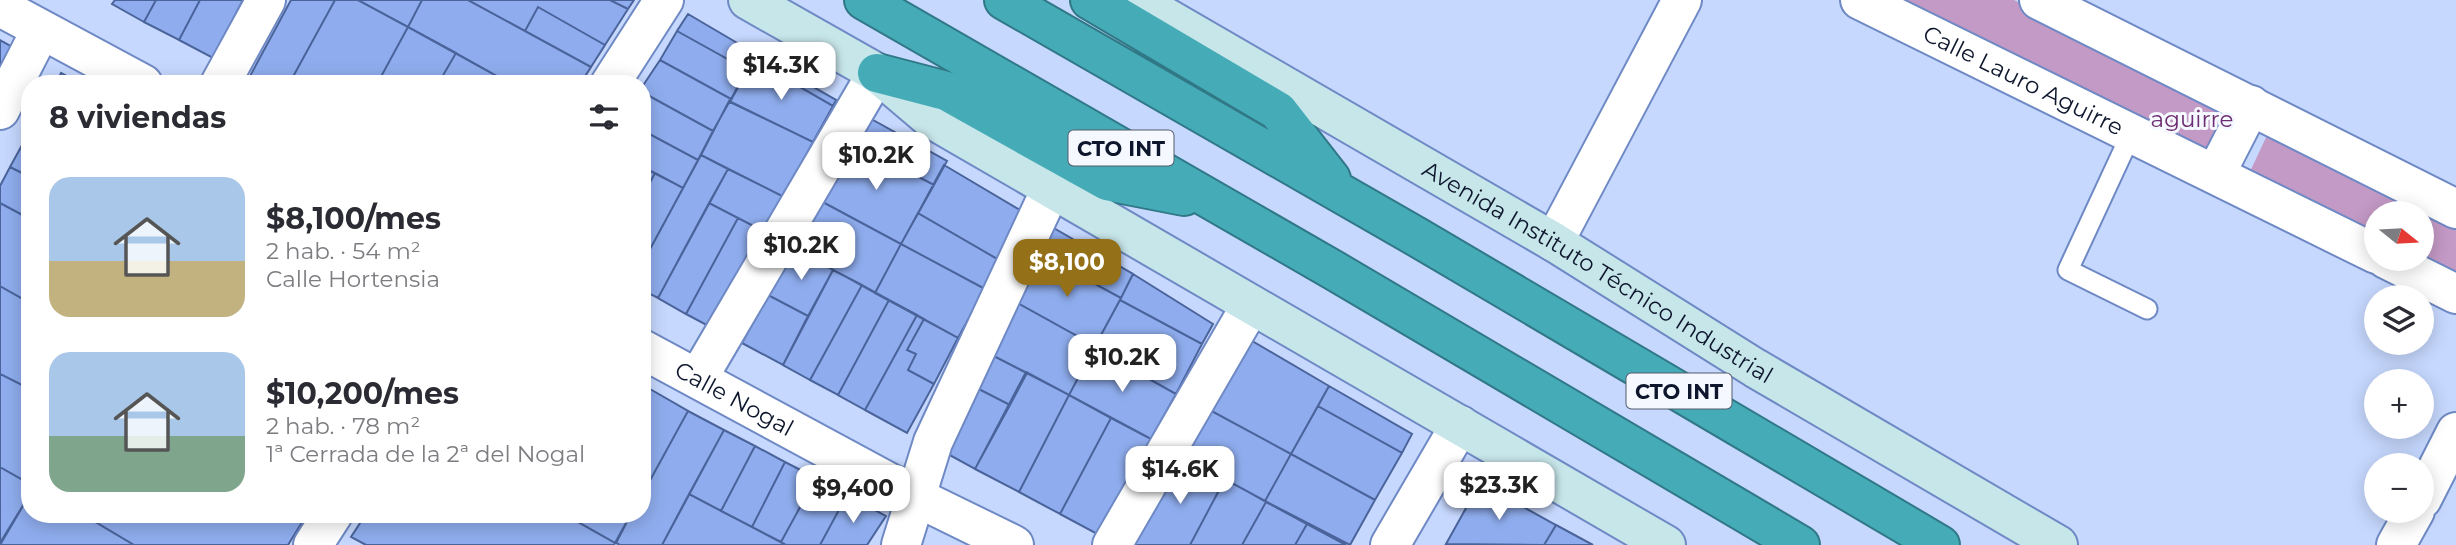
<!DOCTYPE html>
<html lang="es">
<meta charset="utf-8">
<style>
body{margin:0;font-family:Montserrat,sans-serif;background:#f2f2f3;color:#2b2b33;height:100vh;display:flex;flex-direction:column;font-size:26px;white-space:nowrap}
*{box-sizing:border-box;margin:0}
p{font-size:23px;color:#7c7c81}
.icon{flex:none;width:38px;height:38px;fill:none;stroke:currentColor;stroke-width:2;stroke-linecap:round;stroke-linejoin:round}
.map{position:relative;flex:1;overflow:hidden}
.details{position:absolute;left:21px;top:75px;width:630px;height:448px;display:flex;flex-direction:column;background:#fff;border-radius:28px;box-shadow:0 4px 18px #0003}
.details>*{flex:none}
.needle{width:46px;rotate:108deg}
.fabs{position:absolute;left:2364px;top:201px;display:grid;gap:14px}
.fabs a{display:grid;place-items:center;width:70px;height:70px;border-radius:50%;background:#fff;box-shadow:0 4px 18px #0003;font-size:35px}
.price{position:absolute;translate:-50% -60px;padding:0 16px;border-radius:14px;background:#fff;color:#222;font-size:23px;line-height:46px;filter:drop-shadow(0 2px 4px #0008)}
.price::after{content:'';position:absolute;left:50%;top:42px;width:21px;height:16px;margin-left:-10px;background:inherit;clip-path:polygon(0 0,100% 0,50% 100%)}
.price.active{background:#947119;color:#fff}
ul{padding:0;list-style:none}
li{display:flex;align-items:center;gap:21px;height:175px;padding:0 28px}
li span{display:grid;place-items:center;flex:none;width:196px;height:140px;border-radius:21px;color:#555}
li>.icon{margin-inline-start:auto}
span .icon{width:84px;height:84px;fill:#fffc;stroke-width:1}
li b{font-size:30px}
h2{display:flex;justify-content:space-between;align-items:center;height:84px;padding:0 28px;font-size:30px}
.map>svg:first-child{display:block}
</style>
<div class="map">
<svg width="2456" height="545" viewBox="0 0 2456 545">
<rect width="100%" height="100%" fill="#c6d8fe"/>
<path fill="#c399c5" d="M 1894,0 L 2014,0 L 2230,107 L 2206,156 Z
M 2270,129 L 2456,220 L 2456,280 L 2422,259 L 2422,214 L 2376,214 L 2376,241 L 2247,178 Z"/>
<path fill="#8fadee" stroke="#4a639a" stroke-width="2" d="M 115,0 L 156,0 L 144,22 L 112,4 Z
M 156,0 L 200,0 L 179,40 L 144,22 Z
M 200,0 L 243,0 L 213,58 L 179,40 Z
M 291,0 L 335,0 L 289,84 L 262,84 L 249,78 Z
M 335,0 L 358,0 L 408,27 L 377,84 L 289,84 Z
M 358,0 L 422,0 L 408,27 Z
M 422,0 L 468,0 L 591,67 L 580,84 L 511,84 L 408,27 Z
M 468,0 L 610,0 L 628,9 L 605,45 L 538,7 L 525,31 Z
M 610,0 L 634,0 L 628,9 Z
M 538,7 L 605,45 L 591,67 L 525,31 Z
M 688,14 L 756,54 L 747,70 L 677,31 Z
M 408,27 L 456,53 L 438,84 L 377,84 Z
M 677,31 L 747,70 L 731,99 L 660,60 Z
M 0,40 L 14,48 L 0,74 Z
M 456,53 L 511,84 L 438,84 Z
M 756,54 L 836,100 L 833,106 L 753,60 Z
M 660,60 L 731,99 L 713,131 L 642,92 L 642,87 Z
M 753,60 L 833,106 L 813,142 L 730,102 Z
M 61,73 L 81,84 L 55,84 Z
M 642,92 L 713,131 L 698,160 L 642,130 Z
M 729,101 L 813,142 L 784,197 L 701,155 Z
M 864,115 L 947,161 L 934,185 L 850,141 Z
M 642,130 L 698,160 L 683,188 L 642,167 Z
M 27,136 L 30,137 L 30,177 L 10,167 Z
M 850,141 L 934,185 L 901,244 L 819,200 Z
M 701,155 L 728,169 L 658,298 L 642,290 L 642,264 Z
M 944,165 L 1025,213 L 999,260 L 918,213 Z
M 10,167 L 30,177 L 30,219 L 0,203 L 0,186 Z
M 642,167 L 655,173 L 642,198 Z
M 728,169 L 784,197 L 765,232 L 709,203 Z
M 655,173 L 683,188 L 642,264 L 642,198 Z
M 819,200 L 901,244 L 875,293 L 794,248 Z
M 0,203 L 30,219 L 30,303 L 0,286 Z
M 709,203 L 738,218 L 686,314 L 658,298 Z
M 918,213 L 999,260 L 985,289 L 901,244 Z
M 738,218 L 765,232 L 714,329 L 686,314 Z
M 1052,227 L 1133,274 L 1121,298 L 1038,253 Z
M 901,244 L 985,289 L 958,338 L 875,293 Z
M 794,248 L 833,270 L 808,316 L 768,295 Z
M 1038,253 L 1121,298 L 1095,346 L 1014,301 Z
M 833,270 L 862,285 L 810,380 L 783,365 Z
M 1133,274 L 1213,324 L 1202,344 L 1120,300 Z
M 862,285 L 889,300 L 838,395 L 810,380 Z
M 0,286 L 30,303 L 30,389 L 0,374 Z
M 768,295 L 808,316 L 783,365 L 742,343 Z
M 889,300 L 917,315 L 865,410 L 838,395 Z
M 1120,300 L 1202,344 L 1176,394 L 1094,348 Z
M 1014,301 L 1095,346 L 1069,395 L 986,352 Z
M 917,315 L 924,319 L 907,350 L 916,354 L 908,370 L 934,384 L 907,433 L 865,410 Z
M 924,319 L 958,338 L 934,384 L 908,370 L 916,354 L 907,350 Z
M 1242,335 L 1329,386 L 1291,454 L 1206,408 Z
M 1094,348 L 1176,394 L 1151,439 L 1069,395 Z
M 986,352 L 1027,373 L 1010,405 L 969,384 Z
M 1026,372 L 1069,395 L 1019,492 L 975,469 Z
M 0,374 L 30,389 L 30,484 L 0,467 Z
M 969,384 L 1010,405 L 975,469 L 935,447 Z
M 1329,386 L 1412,434 L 1402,453 L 1318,406 Z
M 650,389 L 688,411 L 642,495 L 642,402 Z
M 1069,395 L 1111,418 L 1060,514 L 1019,492 Z
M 1318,406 L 1402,453 L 1375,500 L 1291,454 Z
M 1206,408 L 1291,454 L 1265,501 L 1180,455 Z
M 688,411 L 724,430 L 662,545 L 620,545 L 616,543 L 631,514 L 642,514 L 642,495 Z
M 1111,418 L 1151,439 L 1099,535 L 1060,514 Z
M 724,430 L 755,446 L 721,511 L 689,494 Z
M 755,446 L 785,462 L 752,527 L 721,511 Z
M 1291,454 L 1375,500 L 1350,545 L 1265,501 Z
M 1180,455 L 1225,479 L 1190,545 L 1132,545 Z
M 785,462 L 816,478 L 781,542 L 752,527 Z
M 0,467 L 30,484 L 30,494 L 0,543 Z
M 816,478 L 847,495 L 820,545 L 786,545 L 781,542 Z
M 1225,479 L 1266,502 L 1242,545 L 1190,545 Z
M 1480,483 L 1556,525 L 1544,545 L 1446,544 Z
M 30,494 L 30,514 L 82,514 L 134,545 L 0,545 Z
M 689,494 L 752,527 L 786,545 L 662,545 Z
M 847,495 L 886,516 L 867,545 L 820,545 Z
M 1266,502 L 1307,524 L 1295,545 L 1242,545 Z
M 82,514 L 307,514 L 288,545 L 134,545 Z
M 366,514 L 564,514 L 615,543 L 614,545 L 366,545 L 351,537 Z
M 582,514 L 631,514 L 615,543 L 578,522 Z
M 1307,524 L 1346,545 L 1295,545 Z
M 1556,525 L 1593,545 L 1544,545 Z"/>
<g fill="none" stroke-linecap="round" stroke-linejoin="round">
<defs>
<path id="service" d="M 2132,132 L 2068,270 L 2147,309"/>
<g id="minor">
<path id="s1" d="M 1860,0 L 2376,254"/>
<path d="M 2039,0 L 2456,209"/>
<path d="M 0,7 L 143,84"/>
<path d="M 220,84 L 266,0"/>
<path d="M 610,84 L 664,0"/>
<path d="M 0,110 L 41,30"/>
<path d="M 2216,173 L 2251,105"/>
<path d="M 1554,242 L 1682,0"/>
<path d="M 2386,259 L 2456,294"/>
<path id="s2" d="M 642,349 L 916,497 L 1014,545"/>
<path d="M 698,378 L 877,73"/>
<path d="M 313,545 L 333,514"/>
<path d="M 901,545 L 933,442 L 1051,189"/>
<path d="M 1112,545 L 1251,305"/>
<path d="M 1390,545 L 1460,425"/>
</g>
<path id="tertiary" d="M 2422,499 L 2456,432
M 2396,545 L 2415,511"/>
<g id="secondary">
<path d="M 748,0 L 877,73 L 930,118 L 1666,545"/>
<path id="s3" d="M 1136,0 L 1554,242 L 1755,368 L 2058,545"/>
</g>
<path id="motorway" d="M 864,0 L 1335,271 L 1800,545
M 1004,0 L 1417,237 L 1940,545
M 1090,0 L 1278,111 L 1331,179
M 877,73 L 946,91 L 1107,181 L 1184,196"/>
</defs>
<use href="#service" stroke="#6e89c4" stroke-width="23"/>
<use href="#minor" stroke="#6e89c4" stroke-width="42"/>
<use href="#tertiary" stroke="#6e89c4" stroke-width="42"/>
<use href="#secondary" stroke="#6e89c4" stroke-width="42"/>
<use href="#motorway" stroke="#317887" stroke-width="42"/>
<use href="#service" stroke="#fff" stroke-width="19"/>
<use href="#minor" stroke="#fff" stroke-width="38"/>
<use href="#tertiary" stroke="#fff" stroke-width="38"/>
<use href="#secondary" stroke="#c7e6e9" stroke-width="38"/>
<use href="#motorway" stroke="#45acb7" stroke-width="38"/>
</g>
<g text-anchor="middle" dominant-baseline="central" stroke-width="6" stroke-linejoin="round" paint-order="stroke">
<g fill="#f5f9ff" stroke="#535a6c" stroke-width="2">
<rect x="1068.5" y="130.5" width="105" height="35" rx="5"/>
<rect x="1626.5" y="373.5" width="105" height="35" rx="5"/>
</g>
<g font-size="21" font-weight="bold" fill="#0d162d">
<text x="1121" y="148">CTO INT</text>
<text x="1679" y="391">CTO INT</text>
</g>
<g font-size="23" fill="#0d162d" stroke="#f5f9ff">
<text stroke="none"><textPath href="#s1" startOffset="182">Calle Lauro Aguirre</textPath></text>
<text stroke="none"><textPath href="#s3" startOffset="536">Avenida Instituto Técnico Industrial</textPath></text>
<text stroke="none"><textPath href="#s2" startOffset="105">Calle Nogal</textPath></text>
</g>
<g font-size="23" fill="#6d2c71" stroke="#f5f9ff">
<text x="2192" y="119">aguirre</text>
</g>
</g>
</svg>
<div class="fabs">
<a><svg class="needle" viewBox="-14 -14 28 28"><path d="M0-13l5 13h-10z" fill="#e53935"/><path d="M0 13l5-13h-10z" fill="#7c7c81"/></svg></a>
<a><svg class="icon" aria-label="layers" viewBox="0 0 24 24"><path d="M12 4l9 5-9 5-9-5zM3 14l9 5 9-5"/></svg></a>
<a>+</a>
<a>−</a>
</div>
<b class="price" style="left:781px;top:102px">$14.3K</b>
<b class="price" style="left:876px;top:192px">$10.2K</b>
<b class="price" style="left:801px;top:282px">$10.2K</b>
<b class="price active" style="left:1067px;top:299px">$8,100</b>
<b class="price" style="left:1122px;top:394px">$10.2K</b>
<b class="price" style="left:1180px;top:506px">$14.6K</b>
<b class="price" style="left:1499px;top:522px">$23.3K</b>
<b class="price" style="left:853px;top:525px">$9,400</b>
<section class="details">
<h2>8 viviendas<svg class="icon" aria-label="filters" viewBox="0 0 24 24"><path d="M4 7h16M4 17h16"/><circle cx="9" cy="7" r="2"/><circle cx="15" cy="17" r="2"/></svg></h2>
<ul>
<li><span style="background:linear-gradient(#a9c7e8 60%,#c2b280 0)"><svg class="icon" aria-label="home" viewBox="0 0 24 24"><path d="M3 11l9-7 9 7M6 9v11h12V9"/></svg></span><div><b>$8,100/mes</b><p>2 hab. · 54 m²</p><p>Calle Hortensia</p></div></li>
<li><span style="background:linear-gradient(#a9c7e8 60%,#7fa58c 0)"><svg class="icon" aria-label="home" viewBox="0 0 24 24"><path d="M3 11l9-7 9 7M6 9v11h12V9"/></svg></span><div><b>$10,200/mes</b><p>2 hab. · 78 m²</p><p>1ª Cerrada de la 2ª del Nogal</p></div></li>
</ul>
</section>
</div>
